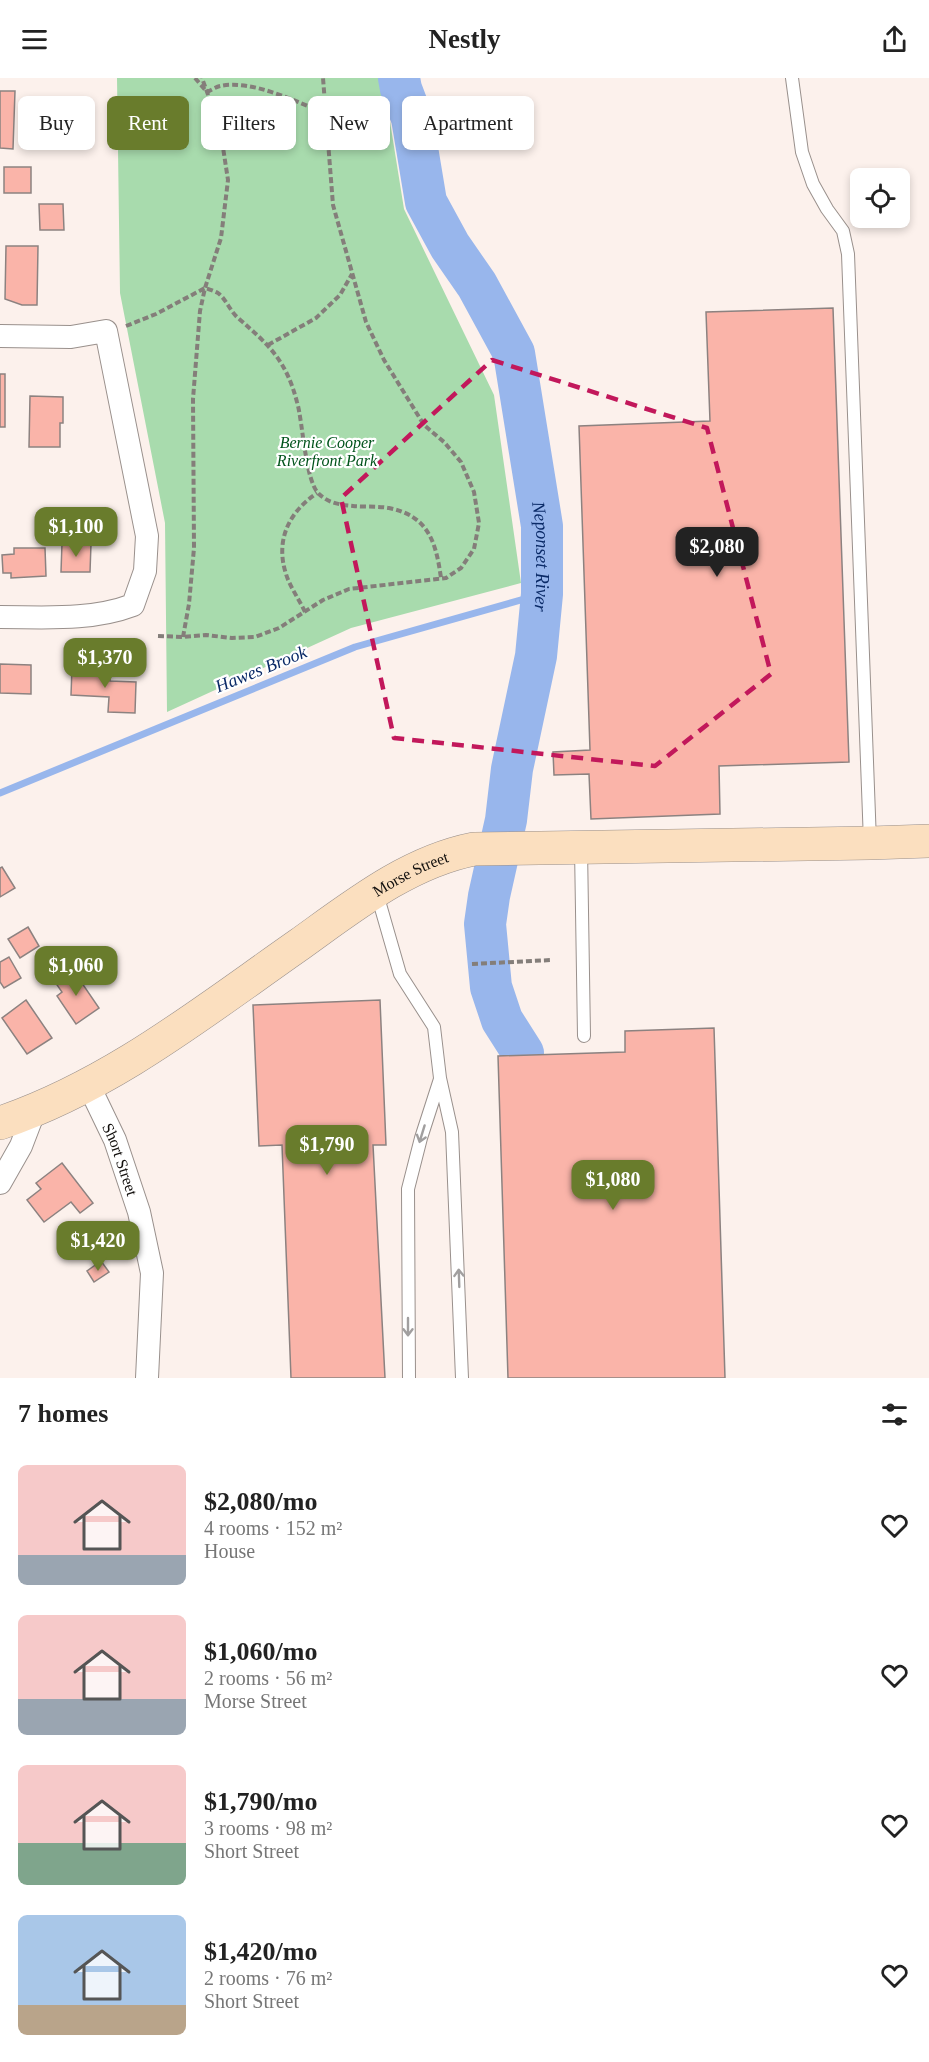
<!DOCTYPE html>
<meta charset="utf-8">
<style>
body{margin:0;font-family:"Times New Roman",serif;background:#f6f6f6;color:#222;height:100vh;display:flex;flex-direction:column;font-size:22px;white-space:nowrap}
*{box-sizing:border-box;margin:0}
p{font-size:20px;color:#767676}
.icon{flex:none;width:33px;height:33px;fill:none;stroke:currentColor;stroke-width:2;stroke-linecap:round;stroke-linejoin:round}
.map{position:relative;height:1300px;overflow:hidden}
.side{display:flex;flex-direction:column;background:#fff;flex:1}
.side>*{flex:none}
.guide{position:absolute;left:18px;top:18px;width:600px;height:54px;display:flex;gap:12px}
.controls{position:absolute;left:850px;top:90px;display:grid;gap:12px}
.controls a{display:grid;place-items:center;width:60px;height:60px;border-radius:9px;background:#fff;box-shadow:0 3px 9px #0003;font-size:30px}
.price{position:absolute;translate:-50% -51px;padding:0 14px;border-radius:12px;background:#697c2c;color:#fff;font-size:20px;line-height:39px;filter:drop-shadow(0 2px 3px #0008)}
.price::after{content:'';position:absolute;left:50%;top:36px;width:18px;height:14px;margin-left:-9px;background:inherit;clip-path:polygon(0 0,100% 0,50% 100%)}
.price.active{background:#222;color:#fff}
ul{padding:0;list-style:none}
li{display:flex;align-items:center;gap:18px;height:150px;padding:0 18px}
li span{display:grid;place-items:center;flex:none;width:168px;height:120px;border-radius:9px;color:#555}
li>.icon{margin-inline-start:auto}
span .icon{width:72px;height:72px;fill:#fffc;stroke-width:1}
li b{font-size:26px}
h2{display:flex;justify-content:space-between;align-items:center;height:72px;padding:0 18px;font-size:26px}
.tag{padding:0 21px;border-radius:9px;background:#fff;box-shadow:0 3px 9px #0003;font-size:21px;line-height:54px}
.tag.active{background:#697c2c;color:#fff}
header{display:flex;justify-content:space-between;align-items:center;height:78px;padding:0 18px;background:#fff;font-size:27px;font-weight:700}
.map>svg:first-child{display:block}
</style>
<header><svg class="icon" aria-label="menu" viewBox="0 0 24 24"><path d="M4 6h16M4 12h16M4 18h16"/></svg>Nestly<svg class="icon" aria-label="share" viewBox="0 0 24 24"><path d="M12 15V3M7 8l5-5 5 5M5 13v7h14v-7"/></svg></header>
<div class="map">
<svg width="929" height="1300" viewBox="0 0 929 1300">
<rect width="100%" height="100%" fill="#fcf1ec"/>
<path fill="#a8dbad" d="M 117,0 L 383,0 L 404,131 L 494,317 L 521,505 L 351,550 L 167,634 L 165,445 L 120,215 Z"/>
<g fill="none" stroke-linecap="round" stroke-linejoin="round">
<path stroke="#98b6ec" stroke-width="7" d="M 0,715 L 355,569 L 542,516"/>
<path stroke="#98b6ec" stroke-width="42" id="s1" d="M 399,0 L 401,11 L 412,40 L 426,124 L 450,168 L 477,207 L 514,275 L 542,448 L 542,516 L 536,578 L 512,691 L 506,742 L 489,818 L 485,846 L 491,909 L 502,942 L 523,975"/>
</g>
<path fill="#fab4a9" stroke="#8c8280" stroke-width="1.5" d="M 0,13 L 15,13 L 13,71 L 0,70 Z
M 4,89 L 31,89 L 31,115 L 4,115 Z
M 39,126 L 63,126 L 64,152 L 40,152 Z
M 6,168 L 38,168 L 37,227 L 22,227 L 5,221 Z
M 833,230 L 849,684 L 719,688 L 720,736 L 591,741 L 589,696 L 554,697 L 553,674 L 590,672 L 579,348 L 710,343 L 706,234 Z
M 0,296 L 5,296 L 5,349 L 0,349 Z
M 30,318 L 63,319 L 63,345 L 60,345 L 60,369 L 29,369 Z
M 62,465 L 91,466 L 90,494 L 61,494 Z
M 14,470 L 45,470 L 46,498 L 11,500 L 11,495 L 3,495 L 2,477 L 14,476 Z
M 0,586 L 31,587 L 31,616 L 0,615 Z
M 72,590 L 110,591 L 110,603 L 136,604 L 135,635 L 108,634 L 109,619 L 71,617 Z
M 2,789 L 15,810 L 0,819 L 0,790 Z
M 28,849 L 39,868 L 20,880 L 8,861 Z
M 9,879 L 21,900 L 4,910 L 0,904 L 0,884 Z
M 73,892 L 99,930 L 76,946 L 57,918 L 62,914 L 55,904 Z
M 26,922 L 52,960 L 27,976 L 2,940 Z
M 380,922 L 386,1067 L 373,1067 L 385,1300 L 291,1300 L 282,1067 L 259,1068 L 253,927 Z
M 714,950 L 725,1300 L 508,1300 L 498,978 L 625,974 L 625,953 Z
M 62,1085 L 93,1125 L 80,1135 L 71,1124 L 44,1144 L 27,1122 L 41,1111 L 36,1105 Z
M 101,1183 L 109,1194 L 94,1204 L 87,1193 Z"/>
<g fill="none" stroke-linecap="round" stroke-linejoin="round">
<defs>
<path id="lane" d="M 792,0 L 802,74 L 813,106 L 827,131 L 843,153 L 848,176 L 870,764
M 581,770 L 584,958
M 377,816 L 400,896 L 434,949 L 440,1000 L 452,1054 L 462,1300
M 409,1300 L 408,1111 L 421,1060 L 440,1001"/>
<g id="street">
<path d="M 0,258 L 71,259 L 106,253 L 147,458 L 145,493 L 133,527 C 91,543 44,539 0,539"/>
<path id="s2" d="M 89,1008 L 115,1062 L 139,1134 L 152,1195 L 147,1300"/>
<path d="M 0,1105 L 21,1068 L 34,1034"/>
</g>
<g id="secondary">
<path id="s3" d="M 0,1045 C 112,1007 204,933 300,866 C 353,828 408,784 474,771 L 870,765 L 929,763"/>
</g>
</defs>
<use href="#lane" stroke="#99908c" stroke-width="14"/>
<use href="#street" stroke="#99908c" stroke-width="24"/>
<use href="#secondary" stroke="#99908c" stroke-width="34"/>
<path stroke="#847e7a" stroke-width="4" stroke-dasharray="6 3" stroke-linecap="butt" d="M 195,0 L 207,14 C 211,12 216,9 220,8 C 251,1 298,24 326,36
M 126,248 L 156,236 L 205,210 C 209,211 214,213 218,215 C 226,221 230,233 238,240 C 269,267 286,282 297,324 C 303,344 305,403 319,416 C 328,425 341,427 353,428 C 364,429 377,428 389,430 C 429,438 436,465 441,500
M 268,267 L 316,240 L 340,217 L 352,196
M 305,534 C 299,521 290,509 286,496 C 275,462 289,434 317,415
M 158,558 L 183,559 L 206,557 L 232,560 L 255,559 L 279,550 L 323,522 L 349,511 L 446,500 L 461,490 L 474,471 L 479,445 L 474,414 L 461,384 L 444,364 L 424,347 L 384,282 L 366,244 L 333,127 L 323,0
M 183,559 L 189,526 L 194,470 L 193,321 L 200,233 L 205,210 L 221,160 L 228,102 L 220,50 L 202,0
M 472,886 L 552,882"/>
<use href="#lane" stroke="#fff" stroke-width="12"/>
<use href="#street" stroke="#fff" stroke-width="22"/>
<use href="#secondary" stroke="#fbdfbf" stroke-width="33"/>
</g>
<defs><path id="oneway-shaft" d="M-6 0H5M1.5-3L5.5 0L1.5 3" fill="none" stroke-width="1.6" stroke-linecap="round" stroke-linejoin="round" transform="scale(1.5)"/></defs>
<g stroke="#a19f9f">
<use href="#oneway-shaft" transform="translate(422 1056) rotate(107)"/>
<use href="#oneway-shaft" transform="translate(459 1200) rotate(-92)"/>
<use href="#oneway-shaft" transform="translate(408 1249) rotate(90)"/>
</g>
<path fill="none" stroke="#c2185b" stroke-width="4.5" stroke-dasharray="12 8" stroke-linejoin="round" d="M 492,282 L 707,350 L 771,596 L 655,688 L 394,660 L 341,420 Z"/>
<g text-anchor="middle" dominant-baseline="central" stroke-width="4.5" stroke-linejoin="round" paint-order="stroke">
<g font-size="16" font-style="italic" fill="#00531b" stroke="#fff">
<text x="327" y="364">Bernie Cooper<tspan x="327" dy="18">Riverfront Park</tspan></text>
</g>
<g font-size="16" fill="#13100e" stroke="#fff">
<text stroke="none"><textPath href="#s3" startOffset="482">Morse Street</textPath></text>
<text stroke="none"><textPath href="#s2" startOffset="80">Short Street</textPath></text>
</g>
<g font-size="18" font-style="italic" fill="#0a2a67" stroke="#fff">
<text stroke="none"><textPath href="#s1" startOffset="508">Neponset River</textPath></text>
<text transform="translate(261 591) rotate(-22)">Hawes Brook</text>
</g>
</g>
</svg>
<div class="controls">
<a><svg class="icon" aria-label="locate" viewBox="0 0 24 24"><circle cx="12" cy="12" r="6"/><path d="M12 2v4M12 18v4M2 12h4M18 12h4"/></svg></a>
</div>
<b class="price" style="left:76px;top:480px">$1,100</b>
<b class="price active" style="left:717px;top:500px">$2,080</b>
<b class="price" style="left:105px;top:611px">$1,370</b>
<b class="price" style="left:76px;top:919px">$1,060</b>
<b class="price" style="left:327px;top:1098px">$1,790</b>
<b class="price" style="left:613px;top:1133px">$1,080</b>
<b class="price" style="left:98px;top:1194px">$1,420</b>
<div class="guide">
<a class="tag">Buy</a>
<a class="tag active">Rent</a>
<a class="tag">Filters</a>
<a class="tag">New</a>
<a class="tag">Apartment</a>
</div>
</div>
<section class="side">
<h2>7 homes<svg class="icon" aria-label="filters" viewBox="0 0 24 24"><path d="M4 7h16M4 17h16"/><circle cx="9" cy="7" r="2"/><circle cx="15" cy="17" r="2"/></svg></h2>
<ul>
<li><span style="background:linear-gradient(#f6c9c9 75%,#9aa5b1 0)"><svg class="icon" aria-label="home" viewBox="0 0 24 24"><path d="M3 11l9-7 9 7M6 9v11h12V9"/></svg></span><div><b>$2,080/mo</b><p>4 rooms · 152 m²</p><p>House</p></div><svg class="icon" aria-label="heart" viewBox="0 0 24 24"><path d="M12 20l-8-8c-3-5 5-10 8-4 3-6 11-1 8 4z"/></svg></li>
<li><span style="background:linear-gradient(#f6c9c9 70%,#9aa5b1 0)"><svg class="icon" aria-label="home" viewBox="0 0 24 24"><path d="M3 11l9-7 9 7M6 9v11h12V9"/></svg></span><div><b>$1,060/mo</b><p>2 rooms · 56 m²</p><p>Morse Street</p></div><svg class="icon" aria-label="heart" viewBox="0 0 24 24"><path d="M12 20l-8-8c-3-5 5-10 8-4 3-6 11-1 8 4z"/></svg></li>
<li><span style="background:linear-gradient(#f6c9c9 65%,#7fa58c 0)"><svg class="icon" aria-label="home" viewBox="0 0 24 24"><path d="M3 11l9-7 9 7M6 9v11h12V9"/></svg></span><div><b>$1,790/mo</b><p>3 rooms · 98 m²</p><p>Short Street</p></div><svg class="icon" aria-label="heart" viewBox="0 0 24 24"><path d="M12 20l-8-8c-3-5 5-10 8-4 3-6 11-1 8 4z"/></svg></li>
<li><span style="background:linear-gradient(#a9c7e8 75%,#b9a48a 0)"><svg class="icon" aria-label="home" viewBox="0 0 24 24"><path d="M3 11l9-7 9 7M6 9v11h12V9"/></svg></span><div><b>$1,420/mo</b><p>2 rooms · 76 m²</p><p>Short Street</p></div><svg class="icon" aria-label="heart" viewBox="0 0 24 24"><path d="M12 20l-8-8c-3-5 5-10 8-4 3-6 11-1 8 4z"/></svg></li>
</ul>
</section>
